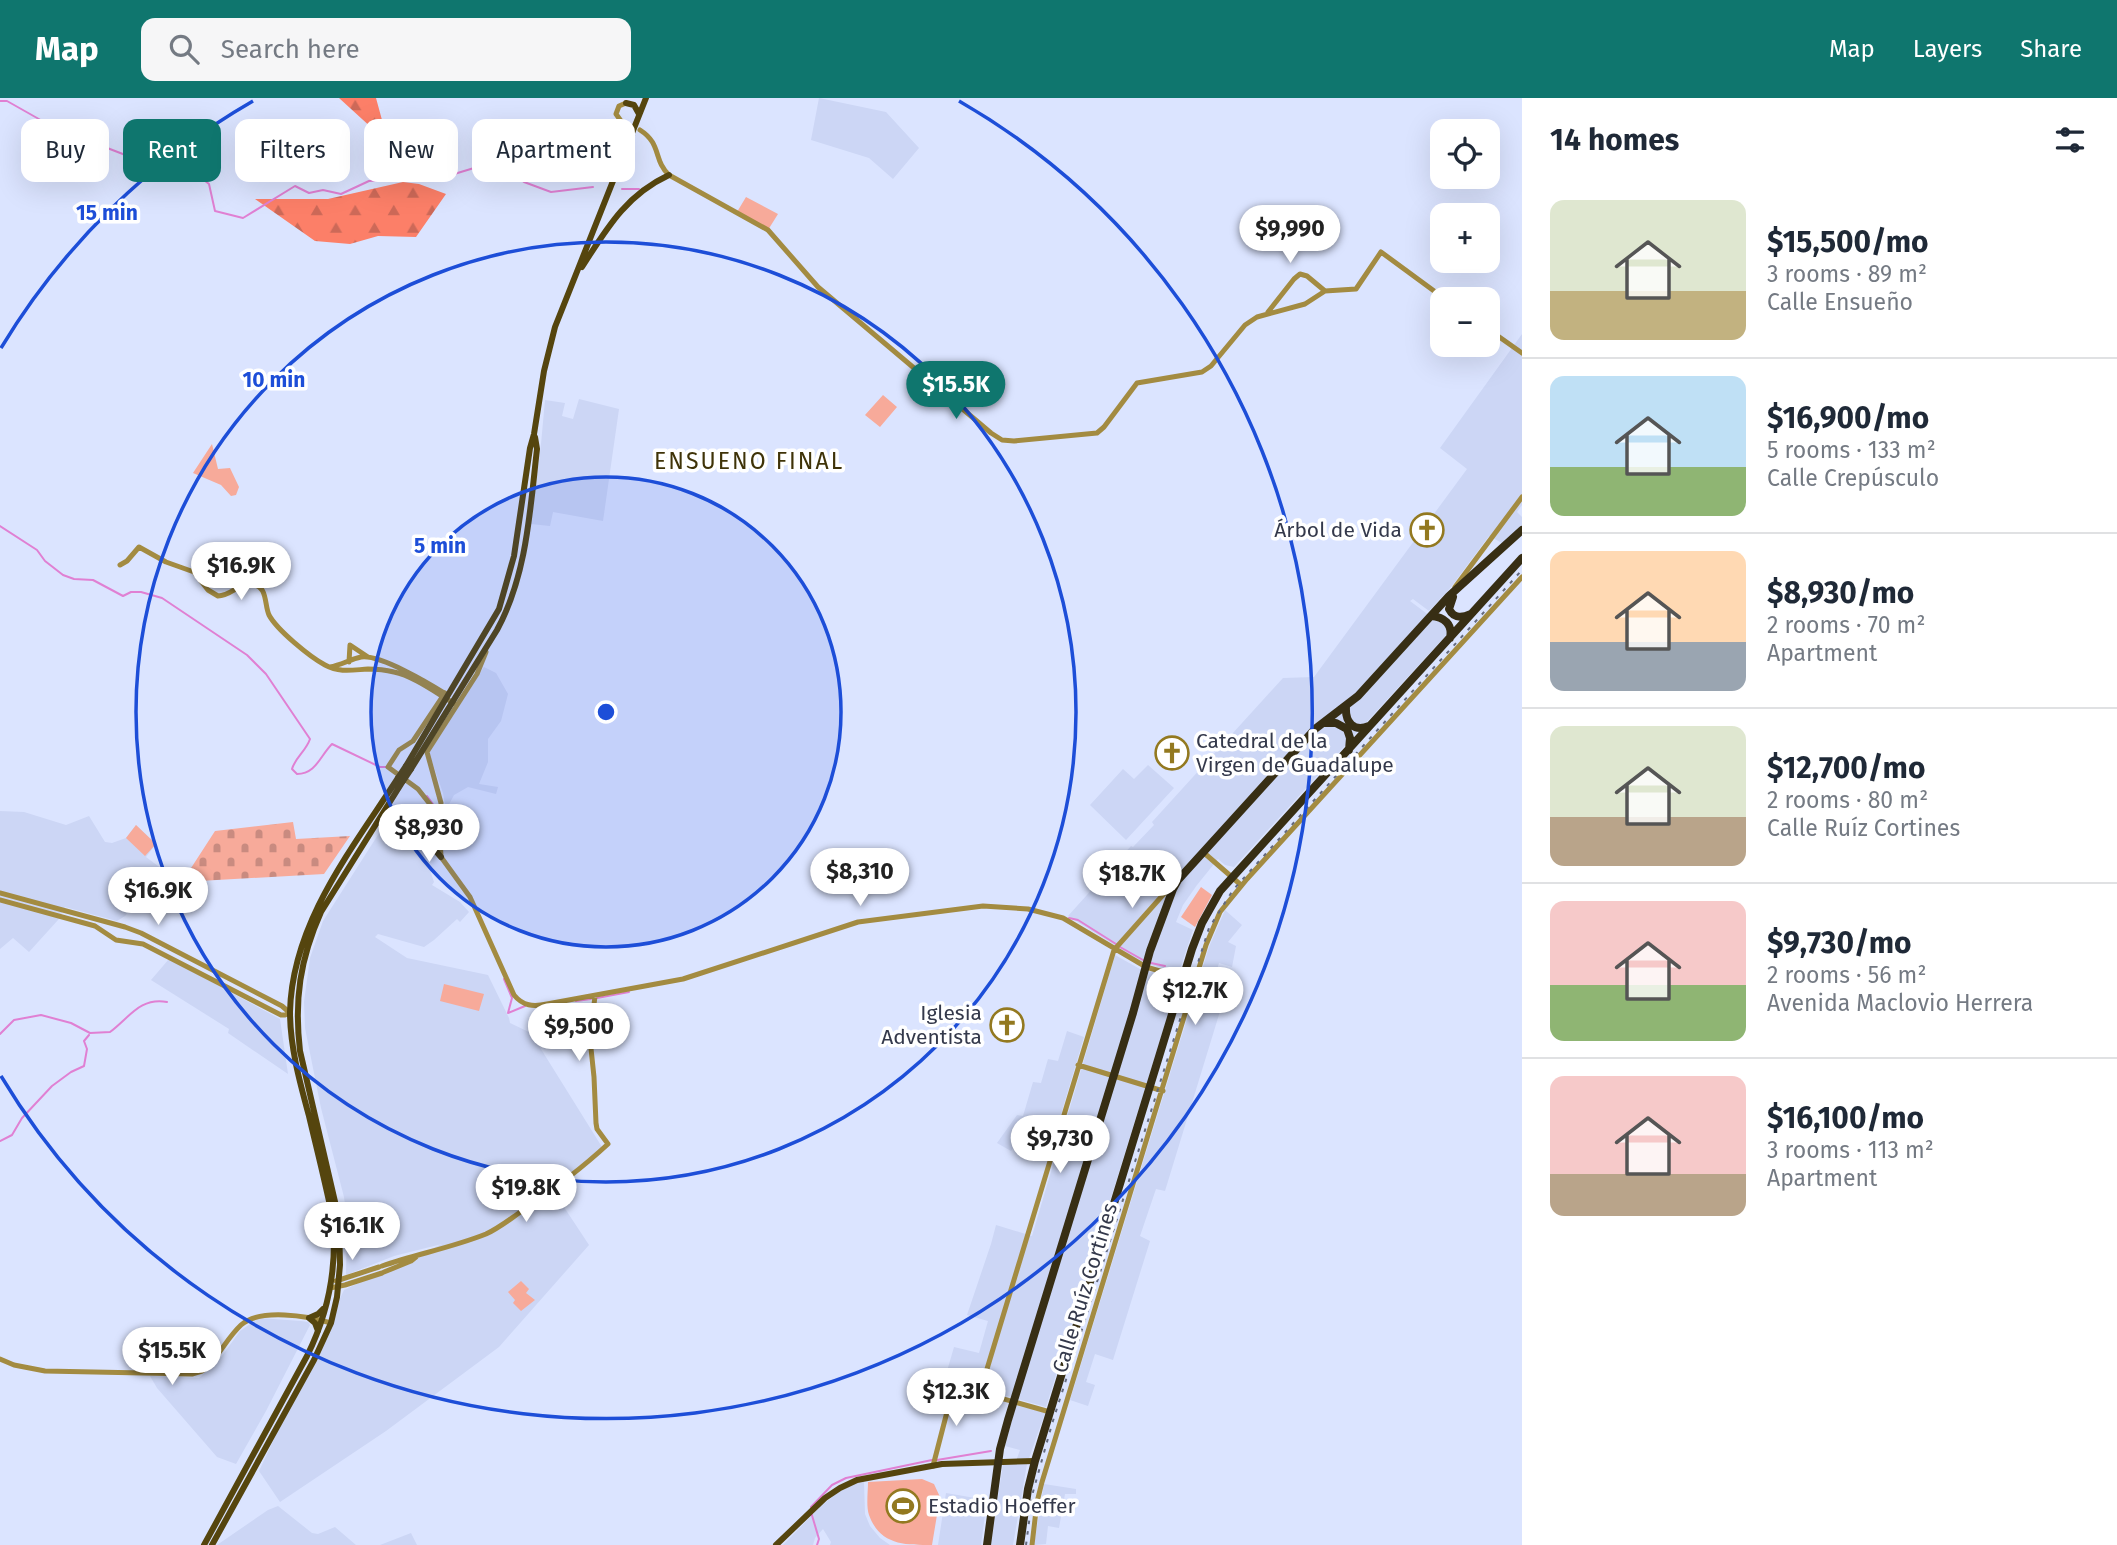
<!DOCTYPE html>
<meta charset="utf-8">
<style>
body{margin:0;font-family:"Fira Sans",sans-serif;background:#f6f6f7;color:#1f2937;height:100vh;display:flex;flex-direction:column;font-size:26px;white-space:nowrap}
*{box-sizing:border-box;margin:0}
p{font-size:23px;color:#747a83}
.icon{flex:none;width:38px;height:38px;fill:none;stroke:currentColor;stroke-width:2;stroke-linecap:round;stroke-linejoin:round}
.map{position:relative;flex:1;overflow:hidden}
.drawer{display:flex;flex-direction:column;background:#fff;width:595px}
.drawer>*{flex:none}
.banner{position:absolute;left:21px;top:21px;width:665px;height:63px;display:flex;gap:14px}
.buttons{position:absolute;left:1430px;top:21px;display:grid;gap:14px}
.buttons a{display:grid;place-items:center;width:70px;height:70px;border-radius:14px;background:#fff;box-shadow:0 7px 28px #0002;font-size:35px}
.price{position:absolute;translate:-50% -60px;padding:0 16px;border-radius:24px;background:#fff;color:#222;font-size:23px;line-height:46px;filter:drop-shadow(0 2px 4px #0008)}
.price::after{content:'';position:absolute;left:50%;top:42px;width:21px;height:16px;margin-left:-10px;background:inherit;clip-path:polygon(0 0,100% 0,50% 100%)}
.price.active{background:#0f766e;color:#fff}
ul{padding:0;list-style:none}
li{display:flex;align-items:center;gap:21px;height:175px;padding:0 28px}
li+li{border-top:2px solid #e0e1e3}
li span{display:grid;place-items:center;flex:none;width:196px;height:140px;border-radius:14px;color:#555}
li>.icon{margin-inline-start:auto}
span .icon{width:84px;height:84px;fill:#fffc;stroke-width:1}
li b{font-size:30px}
h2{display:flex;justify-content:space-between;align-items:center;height:84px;padding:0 28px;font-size:30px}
.pill{padding:0 24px;border-radius:14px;background:#fff;box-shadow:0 7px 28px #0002;font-size:24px;line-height:63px}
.pill.active{background:#0f766e;color:#fff}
header{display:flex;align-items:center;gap:42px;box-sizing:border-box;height:98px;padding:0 35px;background:#0f766e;color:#fff}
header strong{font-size:33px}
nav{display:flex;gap:38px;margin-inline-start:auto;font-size:24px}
.search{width:490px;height:63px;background:#f6f6f7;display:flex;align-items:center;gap:18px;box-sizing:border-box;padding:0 24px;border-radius:14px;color:#747a83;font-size:26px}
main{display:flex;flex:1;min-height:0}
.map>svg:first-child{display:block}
</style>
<header>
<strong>Map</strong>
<div class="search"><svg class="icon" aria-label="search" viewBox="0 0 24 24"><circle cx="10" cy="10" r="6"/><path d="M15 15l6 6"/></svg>Search here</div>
<nav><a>Map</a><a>Layers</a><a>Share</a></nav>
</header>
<main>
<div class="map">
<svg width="1522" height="1447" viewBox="0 0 1522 1447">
<defs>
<pattern id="forest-firs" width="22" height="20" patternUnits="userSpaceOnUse" patternTransform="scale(1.75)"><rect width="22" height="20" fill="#fc7f68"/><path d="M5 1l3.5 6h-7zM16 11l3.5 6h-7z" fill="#cd6958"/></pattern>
<pattern id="cemetery-stones" width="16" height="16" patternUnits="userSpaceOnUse" patternTransform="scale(1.75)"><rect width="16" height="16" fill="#f7aa9a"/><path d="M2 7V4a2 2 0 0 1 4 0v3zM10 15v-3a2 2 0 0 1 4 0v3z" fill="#c98b80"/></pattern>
</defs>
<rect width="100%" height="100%" fill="#dbe4ff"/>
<path fill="#ccd6f5" d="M 819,0 L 886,14 L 919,50 L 893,81 L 869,60 L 811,42 Z
M 1522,236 L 1522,407 L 1517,414 L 1522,419 L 1522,429 L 1502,445 L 1489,438 L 1451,489 L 1429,513 L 1413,501 L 1410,503 L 1434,521 L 1442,520 L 1449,534 L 1234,769 L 1225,767 L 1218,761 L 1197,787 L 1183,807 L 1176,824 L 1193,832 L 1179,874 L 1143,865 L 1068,818 L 1131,748 L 1133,749 L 1154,727 L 1152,724 L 1283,580 L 1314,579 L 1467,371 L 1440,350 Z
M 579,301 L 619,311 L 603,423 L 553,414 L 550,428 L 531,426 L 541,346 L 545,302 L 565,305 L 562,318 L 573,321 Z
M 484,569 L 496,575 L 508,596 L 501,623 L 488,641 L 488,664 L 479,686 L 498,689 L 496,696 L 468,689 L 454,697 L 446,712 L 443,695 L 429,655 Z
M 1148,667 L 1174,690 L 1126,742 L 1090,707 L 1123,671 L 1134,681 Z
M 0,713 L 24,714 L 66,727 L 89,718 L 105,744 L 112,745 L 126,740 L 136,727 L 156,746 L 146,759 L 166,774 L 146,792 L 125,818 L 117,823 L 65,809 L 58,822 L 29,854 L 13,840 L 0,851 Z
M 390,718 L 418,749 L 429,769 L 434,784 L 432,787 L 460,804 L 469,814 L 460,824 L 457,821 L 434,842 L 424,849 L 378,836 L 375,839 L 407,860 L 488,877 L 509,920 L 510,925 L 531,935 L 602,1049 L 578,1070 L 528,1105 L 554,1094 L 589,1147 L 499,1249 L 386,1333 L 280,1404 L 259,1373 L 344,1192 L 442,1146 L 394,1158 L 346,1177 L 347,1120 L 344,1099 L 321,1010 L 305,930 L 304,904 L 310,860 L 323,823 Z
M 1225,812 L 1242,827 L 1228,844 L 1236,848 L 1232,869 L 1219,865 L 1211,892 L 1225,897 L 1165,1093 L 1156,1091 L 1140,1138 L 1150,1143 L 1113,1262 L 1095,1256 L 1086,1284 L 1095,1287 L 1088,1308 L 1070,1302 L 1209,849 Z
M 1115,857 L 1140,871 L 1179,881 L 1046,1309 L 945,1280 L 954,1249 L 979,1255 L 988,1223 L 967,1217 L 991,1146 L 996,1127 L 1032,1138 Z
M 169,861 L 280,921 L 288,976 L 228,935 L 229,931 L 151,882 Z
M 1067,933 L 1084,939 L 1050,1053 L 1018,1042 L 1011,1053 L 997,1045 L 1017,1017 L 1023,1018 L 1033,984 L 1041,985 L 1048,961 L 1058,963 Z
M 259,1220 L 301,1223 L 308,1224 L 310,1227 L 266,1313 L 236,1366 L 217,1359 L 157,1290 L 150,1278 L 199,1280 L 219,1262 L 240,1233 Z
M 1016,1307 L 1045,1315 L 1027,1366 L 1013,1447 L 991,1447 L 1003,1366 L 1015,1366 L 1020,1352 L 1005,1348 Z
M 864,1384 L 865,1416 L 870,1428 L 880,1440 L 890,1447 L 830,1447 L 831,1444 L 823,1431 L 815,1440 L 813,1447 L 783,1447 L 820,1409 L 836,1396 L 855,1385 Z
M 1044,1386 L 1076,1391 L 1076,1396 L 1065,1396 L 1059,1430 L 1048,1428 L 1046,1446 L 1034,1447 Z
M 946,1395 L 987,1402 L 981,1447 L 938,1447 Z
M 278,1408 L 312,1435 L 318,1436 L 335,1429 L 356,1447 L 217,1447 L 268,1412 Z
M 411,1435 L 417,1447 L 380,1447 Z"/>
<path fill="#f7aa9a" d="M 746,99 L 778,116 L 768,132 L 737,114 Z
M 883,297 L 897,309 L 880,329 L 865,317 Z
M 212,346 L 218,371 L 230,370 L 239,389 L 236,397 L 231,398 L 221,387 L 193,375 Z
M 136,727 L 156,746 L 145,758 L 126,740 Z
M 1201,789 L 1212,797 L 1195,829 L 1181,819 Z
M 444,886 L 484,896 L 479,913 L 440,903 Z
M 521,1183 L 529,1191 L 526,1195 L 535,1202 L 521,1213 L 513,1205 L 515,1202 L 508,1194 Z
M 922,1381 L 934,1386 L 940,1399 L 932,1447 C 904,1447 880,1447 869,1417 C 866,1408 868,1394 868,1384 Z"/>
<path fill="url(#forest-firs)" d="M 339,0 L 376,0 L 382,22 L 395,45 L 385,42 Z
M 403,84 L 419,86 L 446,96 L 416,139 L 378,138 L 350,146 L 315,143 L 255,101 L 328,101 Z"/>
<path fill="url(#cemetery-stones)" d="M 293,724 L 296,741 L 350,738 L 324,776 L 182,784 L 215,733 Z"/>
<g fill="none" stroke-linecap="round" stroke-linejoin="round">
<path stroke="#e080d3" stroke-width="2" d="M 0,3 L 7,3 L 53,29 L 159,70 L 190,71 L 209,86 L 215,113 L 243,120 L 295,88 L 309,95 L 323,92 L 341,96 L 369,83 L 451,77 L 474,70 L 491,61 L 524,84 L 551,94 L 593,89
M 622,91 L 639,91
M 0,428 L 37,452 L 45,463 L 63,477 L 74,481 L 93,482 L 123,498 L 131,494 L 141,494 L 162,500 L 247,557 L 266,576 L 310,641 C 306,653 295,660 292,671 L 297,676 C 316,676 320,658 332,646 L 380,669 L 386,669
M 427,698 L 438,713
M 1069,820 L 1078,822 L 1116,846
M 1120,849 L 1143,862
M 1151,865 L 1165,868
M 504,881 L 512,900 L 508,915 L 525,908
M 597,900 L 629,894
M 576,903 L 591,901
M 0,936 L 14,922 L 41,917 L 71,925 L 90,935 L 110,934 C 129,920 140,899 167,904
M 0,1043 L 12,1037 L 22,1020 L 52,988 L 71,974 L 84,968 L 87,951 L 84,943 L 89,937
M 937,1362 L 991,1353
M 811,1409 L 832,1387 L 846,1380 L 932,1362
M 811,1414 L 819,1441 L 817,1447"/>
<path stroke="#a38b41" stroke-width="5" d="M 626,5 L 619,8 L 616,16 L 621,23 L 629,28
M 640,32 C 662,46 653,62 669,77 L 768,132 L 818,189 L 991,335 L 1002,342 L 1014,343 L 1097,335 L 1104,329 L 1137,285 L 1202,274 L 1211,268 L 1245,227 L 1257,219 L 1305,206 L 1325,193 L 1356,191 L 1381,154 L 1445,201
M 1268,214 L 1294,181 L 1300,176 L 1307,178 L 1325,193
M 1488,231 L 1522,255
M 120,467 L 127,463 L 139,449 L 166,464 L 194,474 L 208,492 L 218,498 C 231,498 240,484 252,486 C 268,488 264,506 269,517 C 277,532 310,559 325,567 C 340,575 352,572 368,571 C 376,571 386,572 394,574 C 414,578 439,597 457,607
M 1455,489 L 1522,399
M 349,564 L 350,547 L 368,559
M 330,569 C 341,567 351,561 361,559 C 380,556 430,586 446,596
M 445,595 L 413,643 L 399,652 L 388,669 L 418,691 L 433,710 L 439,722 L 441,759 L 470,799 L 514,897 C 523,908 533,909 547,906 L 683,881 L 858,824 L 983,808 L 1028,811 L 1063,820 L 1146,869 L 1184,880
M 439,722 L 441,705 L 427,654 L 477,576 L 486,554
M 1203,754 L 1241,787
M 0,795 L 125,829 L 141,835 L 282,908 L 290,915
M 0,802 L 95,828 L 116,842 L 143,846 L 281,917 L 285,917 L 290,915
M 1078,967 L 1163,993
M 382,1168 C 416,1156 451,1150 486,1136 C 499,1130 510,1121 522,1113 C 553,1092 581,1071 608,1046 L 597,1031 L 596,1025 L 594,979 L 590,941 L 595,898
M 384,1174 L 411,1163 L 416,1159
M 336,1183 L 379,1169
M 330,1190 L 345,1187 L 382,1175
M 0,1261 L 14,1267 L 45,1273 L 192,1276 L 202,1273 L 207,1269 C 220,1256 228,1239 241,1227 C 260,1210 308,1218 331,1225
M 980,1294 L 1114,852 L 1170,789
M 933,1368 L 954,1287 L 1050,1314
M 1032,1447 L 1037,1404 L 1042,1384 L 1206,847 L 1220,814 L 1247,781 L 1522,479"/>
<path stroke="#55450e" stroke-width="6" d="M 626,5 L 634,7 L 639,16
M 611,43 L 621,42 L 632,37
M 582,169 C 607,130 626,97 669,77
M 406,668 L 499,511 L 514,458 L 530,350 L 534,336 L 544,273 L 555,229 L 646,0
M 411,671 L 497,532 C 527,477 530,412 537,351 L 535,339
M 380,725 L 391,713 L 399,712 L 402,714 L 441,759
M 318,1233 L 315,1225 L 309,1220 L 318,1216 L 323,1211
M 204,1447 L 307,1258 C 328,1216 337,1169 333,1122 C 326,1087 317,1052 309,1018 C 300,985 290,949 290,914 C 292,825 352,751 398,680
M 212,1447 L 314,1262 L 331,1225 L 337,1199 L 340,1167 L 339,1121 L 300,953 C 294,902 300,861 321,814 L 403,683
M 776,1447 L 825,1400 L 840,1390 L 857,1382 L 942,1366 L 1035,1363"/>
<path stroke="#372e14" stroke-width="8" d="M 1453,499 L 1449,511 C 1454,521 1462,520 1471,516
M 1431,518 C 1444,519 1453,526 1450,540
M 1346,609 C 1345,625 1354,634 1369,628
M 1324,625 L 1336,625 L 1347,631 L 1350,640 L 1349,652
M 987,1447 L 1000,1351 L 1008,1322 L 1133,915 L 1150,853 L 1173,791 L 1178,782 L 1315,631 L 1358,598 L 1449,498 L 1522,432
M 1020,1447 L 1028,1391 L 1035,1363 L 1192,851 L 1202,825 L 1220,793 L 1522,460"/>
<path stroke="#646a7e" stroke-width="2" stroke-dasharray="3.5 7" stroke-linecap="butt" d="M 1026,1447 L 1033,1394 L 1052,1326 L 1209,830 L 1233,792 L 1522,472"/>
<path stroke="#55450e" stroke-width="6" d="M 398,680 L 406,668
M 403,683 L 411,671"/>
</g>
<circle cx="606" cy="614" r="235" fill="#1d4ed8" fill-opacity=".12"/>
<g fill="none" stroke="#1d4ed8" stroke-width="3.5">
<circle cx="606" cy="614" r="235"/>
<circle cx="606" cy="614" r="470"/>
<path d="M1 250A706 706 0 0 1 253 3M959 3A706 706 0 1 1 1 978"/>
</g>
<defs>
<symbol id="church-ring" viewBox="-11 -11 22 22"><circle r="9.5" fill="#fff" stroke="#937920" stroke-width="1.5"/><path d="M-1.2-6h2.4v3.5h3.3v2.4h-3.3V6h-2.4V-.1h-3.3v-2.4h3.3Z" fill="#937920"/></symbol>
<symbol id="stadium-ring" viewBox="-11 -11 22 22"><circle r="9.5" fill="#fff" stroke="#937920" stroke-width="1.5"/><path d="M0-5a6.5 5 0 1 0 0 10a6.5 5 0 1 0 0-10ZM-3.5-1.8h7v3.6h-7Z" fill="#937920"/></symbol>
</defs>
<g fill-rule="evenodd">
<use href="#church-ring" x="1408" y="413" width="38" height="38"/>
<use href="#church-ring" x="1153" y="636" width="38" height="38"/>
<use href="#church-ring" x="988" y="908" width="38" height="38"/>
<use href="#stadium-ring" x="884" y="1389" width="38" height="38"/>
</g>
<g text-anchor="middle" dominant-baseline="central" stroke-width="7" stroke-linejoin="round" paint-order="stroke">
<g font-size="21" fill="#34394b" stroke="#fff" text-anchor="end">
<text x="1402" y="432">Árbol de Vida</text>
<text x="1196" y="643" text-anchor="start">Catedral de la<tspan x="1196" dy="24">Virgen de Guadalupe</tspan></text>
<text x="982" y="915">Iglesia<tspan x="982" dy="24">Adventista</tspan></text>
<text x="928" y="1408" text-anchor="start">Estadio Hoeffer</text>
</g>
<g font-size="21" fill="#34394b" stroke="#fff">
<text transform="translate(1085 1190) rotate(-73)">Calle Ruíz Cortines</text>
</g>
<g font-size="23" letter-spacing="2" fill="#3f3308" stroke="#fff">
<text x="749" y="363">ENSUENO FINAL</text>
</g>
</g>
<circle cx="606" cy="614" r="10" fill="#1d4ed8" stroke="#fff" stroke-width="3.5"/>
<g font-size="21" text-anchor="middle" font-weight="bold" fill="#1d4ed8" stroke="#fff" stroke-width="7" stroke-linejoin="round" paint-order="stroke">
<text x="107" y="122">15 min</text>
<text x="274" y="289">10 min</text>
<text x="440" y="455">5 min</text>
</g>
</svg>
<div class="buttons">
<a><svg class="icon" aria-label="locate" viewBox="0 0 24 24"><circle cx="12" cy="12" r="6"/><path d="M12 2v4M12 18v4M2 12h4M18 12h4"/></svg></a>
<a>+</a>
<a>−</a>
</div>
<b class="price" style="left:1290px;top:167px">$9,990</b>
<b class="price active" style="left:956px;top:323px">$15.5K</b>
<b class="price" style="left:241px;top:504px">$16.9K</b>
<b class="price" style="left:429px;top:766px">$8,930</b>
<b class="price" style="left:860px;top:810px">$8,310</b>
<b class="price" style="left:1132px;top:812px">$18.7K</b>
<b class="price" style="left:158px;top:829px">$16.9K</b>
<b class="price" style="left:1195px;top:929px">$12.7K</b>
<b class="price" style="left:579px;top:965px">$9,500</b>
<b class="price" style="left:1060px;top:1077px">$9,730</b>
<b class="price" style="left:526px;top:1126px">$19.8K</b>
<b class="price" style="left:352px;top:1164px">$16.1K</b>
<b class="price" style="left:172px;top:1289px">$15.5K</b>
<b class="price" style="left:956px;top:1330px">$12.3K</b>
<div class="banner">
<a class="pill">Buy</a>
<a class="pill active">Rent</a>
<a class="pill">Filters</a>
<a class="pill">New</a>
<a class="pill">Apartment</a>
</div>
</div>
<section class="drawer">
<h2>14 homes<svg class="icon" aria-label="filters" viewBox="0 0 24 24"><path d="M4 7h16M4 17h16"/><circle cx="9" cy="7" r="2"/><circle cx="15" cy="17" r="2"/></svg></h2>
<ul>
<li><span style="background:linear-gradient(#dfe7d0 65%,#c2b280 0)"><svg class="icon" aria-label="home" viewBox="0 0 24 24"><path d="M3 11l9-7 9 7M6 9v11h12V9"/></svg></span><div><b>$15,500/mo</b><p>3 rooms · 89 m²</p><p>Calle Ensueño</p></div></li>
<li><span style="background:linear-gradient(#bfe0f5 65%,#8fb573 0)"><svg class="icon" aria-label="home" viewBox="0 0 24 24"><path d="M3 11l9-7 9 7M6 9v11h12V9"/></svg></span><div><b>$16,900/mo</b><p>5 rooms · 133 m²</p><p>Calle Crepúsculo</p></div></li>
<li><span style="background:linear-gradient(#ffd9b3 65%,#9aa5b1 0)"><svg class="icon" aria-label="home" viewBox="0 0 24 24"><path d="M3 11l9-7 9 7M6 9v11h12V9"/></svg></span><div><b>$8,930/mo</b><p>2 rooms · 70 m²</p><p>Apartment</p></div></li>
<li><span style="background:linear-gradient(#dfe7d0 65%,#b9a48a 0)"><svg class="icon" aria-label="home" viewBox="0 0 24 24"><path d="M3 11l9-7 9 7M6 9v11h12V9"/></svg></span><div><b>$12,700/mo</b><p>2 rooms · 80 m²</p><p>Calle Ruíz Cortines</p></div></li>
<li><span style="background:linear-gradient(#f6c9c9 60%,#8fb573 0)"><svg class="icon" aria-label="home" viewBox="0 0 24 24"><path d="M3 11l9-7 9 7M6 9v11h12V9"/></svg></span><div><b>$9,730/mo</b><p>2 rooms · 56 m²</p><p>Avenida Maclovio Herrera</p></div></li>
<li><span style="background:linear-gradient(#f6c9c9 70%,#b9a48a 0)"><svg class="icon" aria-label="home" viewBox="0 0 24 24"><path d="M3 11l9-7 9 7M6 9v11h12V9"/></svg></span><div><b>$16,100/mo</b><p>3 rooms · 113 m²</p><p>Apartment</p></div></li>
</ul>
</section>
</main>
